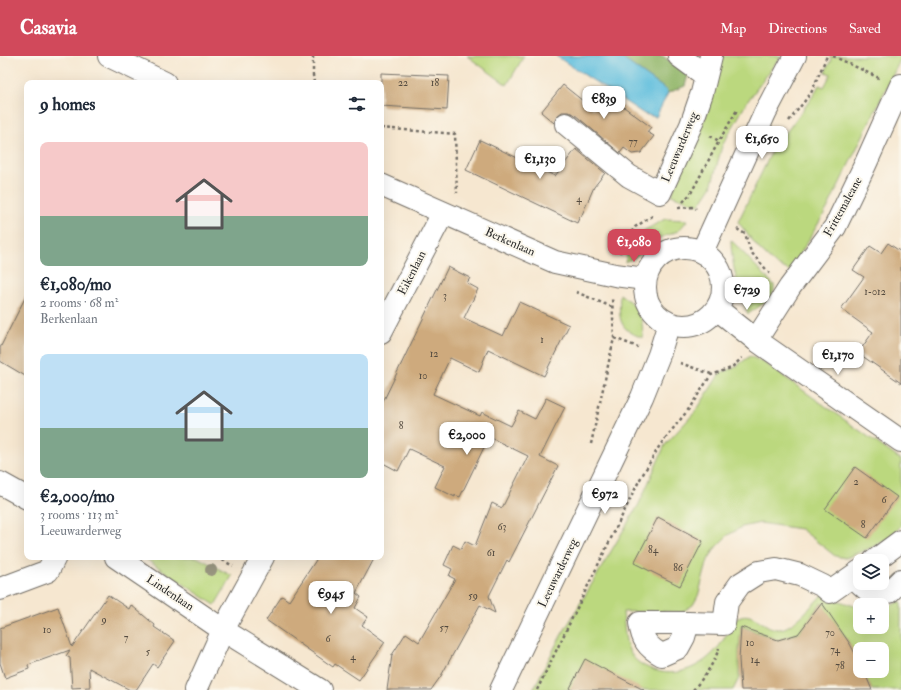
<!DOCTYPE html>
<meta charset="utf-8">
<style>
body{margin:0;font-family:"IM FELL Double Pica",serif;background:#f6f6f7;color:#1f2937;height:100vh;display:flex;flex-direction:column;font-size:15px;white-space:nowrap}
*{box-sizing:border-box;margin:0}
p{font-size:13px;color:#747a83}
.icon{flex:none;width:22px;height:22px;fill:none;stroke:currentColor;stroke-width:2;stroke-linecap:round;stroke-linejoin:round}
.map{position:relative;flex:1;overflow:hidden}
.sheet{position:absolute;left:24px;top:24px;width:360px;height:480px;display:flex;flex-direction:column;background:#fff;border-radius:8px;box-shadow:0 4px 16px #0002}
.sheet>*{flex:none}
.controls{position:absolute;left:853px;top:498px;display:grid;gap:8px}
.controls a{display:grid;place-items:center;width:36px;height:36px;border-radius:8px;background:#fff;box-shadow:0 4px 16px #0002;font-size:20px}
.price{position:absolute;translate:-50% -34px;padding:0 9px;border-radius:8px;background:#fff;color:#222;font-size:13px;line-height:26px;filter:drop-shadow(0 1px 2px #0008)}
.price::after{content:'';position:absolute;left:50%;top:24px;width:12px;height:9px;margin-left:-6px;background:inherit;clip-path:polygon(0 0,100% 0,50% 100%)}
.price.active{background:#d1495b;color:#fff}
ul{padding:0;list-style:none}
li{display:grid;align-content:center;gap:8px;height:212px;padding:0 16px}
li span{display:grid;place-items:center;height:124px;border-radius:8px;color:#555}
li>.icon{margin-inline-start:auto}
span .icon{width:72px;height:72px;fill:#fffc;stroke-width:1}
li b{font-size:17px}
h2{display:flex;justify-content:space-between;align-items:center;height:48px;padding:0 16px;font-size:17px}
header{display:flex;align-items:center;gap:24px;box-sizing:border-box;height:56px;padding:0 20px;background:#d1495b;color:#fff}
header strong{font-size:19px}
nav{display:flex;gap:22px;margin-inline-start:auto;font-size:14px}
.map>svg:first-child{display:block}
</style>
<header>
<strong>Casavia</strong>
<nav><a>Map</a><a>Directions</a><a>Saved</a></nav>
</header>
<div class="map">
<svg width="901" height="634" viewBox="0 0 901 634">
<rect width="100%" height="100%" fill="#fbf7ec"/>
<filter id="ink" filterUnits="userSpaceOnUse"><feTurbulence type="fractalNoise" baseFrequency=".025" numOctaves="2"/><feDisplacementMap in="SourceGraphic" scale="8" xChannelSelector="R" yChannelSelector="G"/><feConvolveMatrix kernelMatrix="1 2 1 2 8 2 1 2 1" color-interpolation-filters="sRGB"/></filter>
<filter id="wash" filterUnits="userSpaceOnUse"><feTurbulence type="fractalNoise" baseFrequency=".012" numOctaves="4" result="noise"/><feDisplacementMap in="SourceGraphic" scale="16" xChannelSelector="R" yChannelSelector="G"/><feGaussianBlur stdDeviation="0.9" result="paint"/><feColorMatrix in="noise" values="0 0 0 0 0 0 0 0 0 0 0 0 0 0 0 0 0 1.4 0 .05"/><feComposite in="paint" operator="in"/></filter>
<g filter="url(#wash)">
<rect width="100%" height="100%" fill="#f6e7d0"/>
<path fill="#bbd87e" stroke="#738254" d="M 467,0 L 524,0 L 507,29 Z
M 723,0 L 781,0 L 747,46 L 722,90 L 711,131 L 699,149 L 671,139 L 688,103 L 706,60 Z
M 830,0 L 901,0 L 901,2 L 827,153 L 790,215 L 775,208 L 760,194 L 738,166 L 771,97 L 813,40 L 819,29 L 824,31 L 831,18 L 825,16 L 831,4 Z
M 665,163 L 688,164 L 678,175 L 654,184 L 641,198 L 625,206 L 630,189 L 645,174 Z
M 731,184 L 774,229 L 774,235 L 770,243 L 748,258 C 739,236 731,208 731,184 Z
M 620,238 C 641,254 642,256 643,282 C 617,273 619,262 620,238 Z
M 750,300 L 766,308 L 901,404 L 901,470 L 890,481 L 873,491 L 846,502 L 835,500 L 801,473 L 760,467 L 742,471 L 728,479 L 716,491 L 708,504 L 698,540 L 693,549 L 682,556 L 659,555 L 623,556 C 626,584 623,604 654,614 C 682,624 712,605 725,581 C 730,574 732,563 741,560 C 748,558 752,561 758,564 C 763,567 771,573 777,573 C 791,575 812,549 822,539 L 860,552 L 860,571 L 882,571 L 882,553 L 901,545 L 901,634 L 872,634 L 863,615 L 882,615 L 882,593 L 860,593 L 860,608 L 848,585 L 821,547 L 799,577 L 778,584 L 741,570 L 739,594 L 739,622 L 733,634 L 533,634 L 558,585 L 639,448 L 665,389 L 696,355 L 720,317 L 734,312 Z
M 143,501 L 197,501 L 232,520 L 215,549 Z"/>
<path fill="#94b86d" stroke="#60724c" d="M 619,0 L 663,0 L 688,19 L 685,30 L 668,37 L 665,33 Z"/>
<path fill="#5fbedd" stroke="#457484" d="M 556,0 L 619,0 L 665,33 L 668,37 L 656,61 L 644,58 Z"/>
<g id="blocks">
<path fill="#ceaa7d" d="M 381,17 L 449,20 L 447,54 L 381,50 Z
M 563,29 L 593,53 L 605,37 L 651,71 L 647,76 L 654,80 L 641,97 L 632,98 L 624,92 L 620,97 L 574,58 L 568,56 L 562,56 L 557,60 L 554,67 L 541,56 Z
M 480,84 L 555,120 L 576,93 L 605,117 L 594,131 L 581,161 L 580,160 L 577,167 L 466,114 Z
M 888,187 L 901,196 L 901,327 L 858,297 L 873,276 L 841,253 L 864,221 L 853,214 L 870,190 L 881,197 Z
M 448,211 L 470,222 L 467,227 L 478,233 L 464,262 L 503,280 L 519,246 L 569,269 L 544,320 L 488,293 L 479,316 L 450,302 L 433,338 L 480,360 L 482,356 L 511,370 L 519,355 L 535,363 L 546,342 L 565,351 L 540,401 L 558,410 L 509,506 L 507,504 L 489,540 L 495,557 L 480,549 L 441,620 L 431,634 L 387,634 L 392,599 L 406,577 L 419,586 L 455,523 L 449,520 L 452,513 L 444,509 L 453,489 L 461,493 L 465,485 L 475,490 L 492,447 L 502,452 L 528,400 L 489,381 L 460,441 L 455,439 L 455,441 L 435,431 L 445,410 L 409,393 L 398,415 L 381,406 L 381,350 Z
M 27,238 L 27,321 L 0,305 L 0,292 Z
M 855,411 L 897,441 L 867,482 L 825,453 Z
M 658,461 L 703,485 L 680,530 L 634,507 Z
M 318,501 L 375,501 L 356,537 L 361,541 L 355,552 L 368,561 L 362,569 L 385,586 L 359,624 L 335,608 L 333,611 L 266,564 L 282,540 L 289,545 Z
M 108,539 L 129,553 L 131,549 L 155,569 L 154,571 L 175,585 L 157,611 L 153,608 L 136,634 L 130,634 L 89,612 L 90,631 L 72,632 L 70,602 L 66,600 L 70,594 L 28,609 L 29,613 L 5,622 L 0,607 L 0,572 L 58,551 L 72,591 Z
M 822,547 L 850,588 L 860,607 L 860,615 L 864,615 L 872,634 L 741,634 L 739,603 L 741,571 L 778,584 L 798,578 Z
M 585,603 L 615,619 L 644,634 L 569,634 Z"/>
</g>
</g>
<g filter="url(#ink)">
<use href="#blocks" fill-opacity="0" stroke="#726d65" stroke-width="1"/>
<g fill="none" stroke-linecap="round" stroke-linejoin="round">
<defs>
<path id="minor" d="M 679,0 L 706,20
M 566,68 L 629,120 L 660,137 L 691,69 L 702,37 L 711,0
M 381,276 L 443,157
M 756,284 L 790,231 L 835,171 L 865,109 L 901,29
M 0,427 L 27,442
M 116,501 L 223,574 L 320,634
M 874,505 L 901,485
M 860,527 L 871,537 L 889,536 L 901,524
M 0,533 L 48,515 L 55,501
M 688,567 L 640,567 C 642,583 647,591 662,599 L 678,592 L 684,581 L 688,567 L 724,568 L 727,546 L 740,528 L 759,516 L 776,513 L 800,519 L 823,530 L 830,536 L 860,515
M 196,634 L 223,574 L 263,501"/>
<path id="major" d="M 109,0 L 165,27
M 381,129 L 555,206 L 615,219 L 645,223
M645 231a39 39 0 1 1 78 0a39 39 0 1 1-78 0Z
M 702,196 L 765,57 L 795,0
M 717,253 L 756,284 L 901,385
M 501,634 L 642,341 L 659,299 L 669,267"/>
</defs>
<use href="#minor" stroke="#726d65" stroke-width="24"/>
<use href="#major" stroke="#726d65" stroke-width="24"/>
<path stroke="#726d65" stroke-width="2.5" stroke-dasharray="3 3" stroke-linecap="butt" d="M 313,0 L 313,19 L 314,27
M 833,0 L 879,22
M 789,65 L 811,37 L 827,0
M 381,72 L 455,78 L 457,137
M 710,80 L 719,85 L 737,54
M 683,146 L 691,137 L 719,85
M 678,152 L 693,151 L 696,153
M 737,173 L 745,178 L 751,196 L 771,219
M 620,197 L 621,192 L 635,171 L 654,159
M 576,236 L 612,251
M 614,282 L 638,291
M 680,307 L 711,318
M 591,388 L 614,282 L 612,241
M 217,501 L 233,510
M 537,634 L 639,425 L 660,389 L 688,354 L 711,319 L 731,312 L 742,302
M 693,634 C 704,621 714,608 719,592"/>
<use href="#minor" stroke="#fff" stroke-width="22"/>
<use href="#major" stroke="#fff" stroke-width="22"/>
</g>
<circle fill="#9a9781" cx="211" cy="514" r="6"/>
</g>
<g text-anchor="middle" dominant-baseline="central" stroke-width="4" stroke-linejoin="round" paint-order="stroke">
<g font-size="10" fill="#544b40">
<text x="403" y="27">22</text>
<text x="435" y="27">18</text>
<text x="633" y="86">77</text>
<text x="579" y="143">4</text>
<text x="875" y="236">1-012</text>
<text x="445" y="240">3</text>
<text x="542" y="284">1</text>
<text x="434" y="298">12</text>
<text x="423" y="320">10</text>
<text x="401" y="370">8</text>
<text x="856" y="426">2</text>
<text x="884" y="444">6</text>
<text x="863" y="469">8</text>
<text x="502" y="471">63</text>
<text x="653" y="494">84</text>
<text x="491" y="497">61</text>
<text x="678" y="512">86</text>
<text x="473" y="540">59</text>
<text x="104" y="564">9</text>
<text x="444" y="572">57</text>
<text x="47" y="574">10</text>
<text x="830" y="577">70</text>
<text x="126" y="582">7</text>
<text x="328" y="583">6</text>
<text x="750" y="587">10</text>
<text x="835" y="594">74</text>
<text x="148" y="596">5</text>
<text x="353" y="601">4</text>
<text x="755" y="604">14</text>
<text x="840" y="610">78</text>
</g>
<g font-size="12" fill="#2b2b2b" stroke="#fbf7ec">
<text transform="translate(680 91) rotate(-67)">Leeuwarderweg</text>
<text transform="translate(843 151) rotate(-61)">Frittemaleane</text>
<text transform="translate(510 186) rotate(24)">Berkenlaan</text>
<text transform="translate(412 217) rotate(-63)">Eikenlaan</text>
<text transform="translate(558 517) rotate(-64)">Leeuwarderweg</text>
<text transform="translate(170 537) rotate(34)">Lindenlaan</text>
</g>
</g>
</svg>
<div class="controls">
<a><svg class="icon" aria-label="layers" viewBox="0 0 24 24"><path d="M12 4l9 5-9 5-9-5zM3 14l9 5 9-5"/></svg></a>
<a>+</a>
<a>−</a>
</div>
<b class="price" style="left:604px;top:64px">€839</b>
<b class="price" style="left:762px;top:104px">€1,650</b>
<b class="price" style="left:540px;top:124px">€1,130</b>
<b class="price active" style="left:634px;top:207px">€1,080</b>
<b class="price" style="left:747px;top:255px">€729</b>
<b class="price" style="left:838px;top:320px">€1,170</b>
<b class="price" style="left:467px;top:400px">€2,000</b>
<b class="price" style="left:605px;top:459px">€972</b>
<b class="price" style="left:331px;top:559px">€945</b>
<section class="sheet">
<h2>9 homes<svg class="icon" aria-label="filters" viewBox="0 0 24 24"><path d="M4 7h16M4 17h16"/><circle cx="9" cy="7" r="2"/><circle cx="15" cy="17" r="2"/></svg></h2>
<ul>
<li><span style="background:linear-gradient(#f6c9c9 60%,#7fa58c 0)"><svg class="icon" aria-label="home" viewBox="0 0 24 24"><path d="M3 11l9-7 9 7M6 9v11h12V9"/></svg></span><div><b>€1,080/mo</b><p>2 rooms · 68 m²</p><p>Berkenlaan</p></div></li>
<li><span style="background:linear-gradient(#bfe0f5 60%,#7fa58c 0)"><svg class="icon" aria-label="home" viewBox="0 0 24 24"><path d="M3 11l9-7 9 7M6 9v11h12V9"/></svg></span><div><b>€2,000/mo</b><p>3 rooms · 113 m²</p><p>Leeuwarderweg</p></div></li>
</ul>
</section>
</div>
